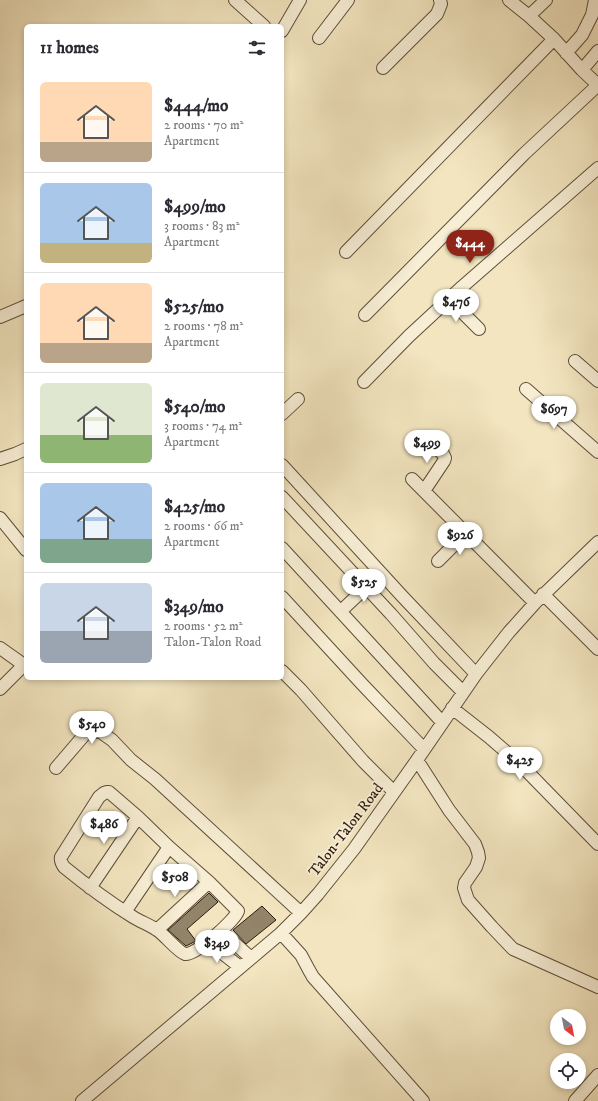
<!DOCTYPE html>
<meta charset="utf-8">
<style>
body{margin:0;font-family:"IM FELL DW Pica",serif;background:#f2f2f3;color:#2b2b33;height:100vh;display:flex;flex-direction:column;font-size:15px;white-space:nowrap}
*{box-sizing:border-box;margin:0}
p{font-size:13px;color:#7c7c81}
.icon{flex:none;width:22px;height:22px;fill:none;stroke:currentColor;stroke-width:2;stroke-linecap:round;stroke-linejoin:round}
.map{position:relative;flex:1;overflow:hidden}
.sheet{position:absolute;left:24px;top:24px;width:260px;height:656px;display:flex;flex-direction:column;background:#fff;border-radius:6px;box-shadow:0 2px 6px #0003}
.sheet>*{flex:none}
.needle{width:26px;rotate:148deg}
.fabs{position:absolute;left:550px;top:1009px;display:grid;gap:8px}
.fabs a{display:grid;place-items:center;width:36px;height:36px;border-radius:50%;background:#fff;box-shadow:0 2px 6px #0003;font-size:20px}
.price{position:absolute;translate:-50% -34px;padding:0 9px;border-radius:14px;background:#fff;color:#222;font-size:13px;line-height:26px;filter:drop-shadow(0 1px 2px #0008)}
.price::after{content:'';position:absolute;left:50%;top:24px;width:12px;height:9px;margin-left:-6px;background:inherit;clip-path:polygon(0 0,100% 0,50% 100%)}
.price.current{background:#8f2418;color:#fff}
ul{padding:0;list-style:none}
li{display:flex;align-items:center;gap:12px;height:100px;padding:0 16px}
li+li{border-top:1px solid #e1e1e2}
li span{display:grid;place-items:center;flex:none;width:112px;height:80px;border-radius:6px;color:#555}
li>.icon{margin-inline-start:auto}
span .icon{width:48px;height:48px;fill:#fffc;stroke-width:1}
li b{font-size:17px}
h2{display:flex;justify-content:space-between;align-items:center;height:48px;padding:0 16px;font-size:17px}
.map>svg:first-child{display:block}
</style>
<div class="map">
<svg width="598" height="1101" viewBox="0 0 598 1101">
<rect width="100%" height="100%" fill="#f2e5bf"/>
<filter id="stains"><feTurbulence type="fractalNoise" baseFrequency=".005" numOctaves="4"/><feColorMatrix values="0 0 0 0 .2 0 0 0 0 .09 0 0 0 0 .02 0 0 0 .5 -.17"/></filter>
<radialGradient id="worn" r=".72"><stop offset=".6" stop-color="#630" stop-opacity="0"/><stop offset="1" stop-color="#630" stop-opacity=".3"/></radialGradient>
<path fill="#928469" stroke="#2b1b0c" d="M 209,893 L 218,902 L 187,929 L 196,941 L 186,946 L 168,930 Z
M 262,906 L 276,920 L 246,944 L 233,930 Z"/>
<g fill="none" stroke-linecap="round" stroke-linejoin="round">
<defs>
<path id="minor" d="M 235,0 L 264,26
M 509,0 L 529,16 L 554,39 L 582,70 L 598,85
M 529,16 L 546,0
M 282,31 L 300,0
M 319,38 L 348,0
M 566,53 L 582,35 L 592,15 L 595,0
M 383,68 L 437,14 L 441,4 L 440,0
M 582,70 L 598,51
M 346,252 L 554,39
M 449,299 L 479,329
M 365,315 L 524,154 L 598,85
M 0,317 L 26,306
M 575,361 L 598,381
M 364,382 L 409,336 L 462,287 L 598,168
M 526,389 L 598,452
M 282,414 L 298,399
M 0,459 L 15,454 L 26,449
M 282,465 L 402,596 L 476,674
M 412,479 L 535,603
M 424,491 L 444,461 L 445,458 L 443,454 L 425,438
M 282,497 L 391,614 L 434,663 L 463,692
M 0,518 L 26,550
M 282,548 L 442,722
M 438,561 L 466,533
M 543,594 L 598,649
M 282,597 L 362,684 L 424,749
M 341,611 L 381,573
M 0,648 L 24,665
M 282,671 L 301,690 L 363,761 L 394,792
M 0,689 L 26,663
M 452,708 L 489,737 L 519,763 L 598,844
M 417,760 L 449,810 L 475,844 L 478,852 L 479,858 L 476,867 L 465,883 L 464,888 L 468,900 L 492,927 L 513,949 L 598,987
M 56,768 L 86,733 L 97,731 L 102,733 L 112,740 L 131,760 L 155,779 L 301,913
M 107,792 L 109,792 L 138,817 L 169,847 L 209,882 L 238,911 C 235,920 194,957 185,954 C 178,952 165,935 157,930 C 150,925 141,922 133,917 C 109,902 86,885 64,867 C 62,864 60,861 61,857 L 99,797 L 104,793 Z
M 90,888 L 138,817
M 125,912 L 169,847
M 157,930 L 209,882
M 221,931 L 251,958
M 281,933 L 301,955 L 309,970 L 313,977 L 423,1101
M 208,942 L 240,967
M 82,1101 L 281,933 L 301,913 L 318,894 L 354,849 L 417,760 L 476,674 L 509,632 L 535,603 L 598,542
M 575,1101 L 598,1075"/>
</defs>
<use href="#minor" stroke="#5d4e39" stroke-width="14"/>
<use href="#minor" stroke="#f7eed5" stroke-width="12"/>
</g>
<g text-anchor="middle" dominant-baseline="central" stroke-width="4" stroke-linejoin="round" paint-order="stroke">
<g font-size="15" fill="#2b1b0c" stroke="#f7eed5">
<text transform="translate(346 830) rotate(-53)">Talon-Talon Road</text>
</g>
</g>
<rect width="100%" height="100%" filter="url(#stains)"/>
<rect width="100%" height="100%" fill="url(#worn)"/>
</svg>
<div class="fabs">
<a><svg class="needle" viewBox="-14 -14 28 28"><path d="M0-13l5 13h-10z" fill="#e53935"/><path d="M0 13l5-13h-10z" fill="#7c7c81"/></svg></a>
<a><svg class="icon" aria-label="locate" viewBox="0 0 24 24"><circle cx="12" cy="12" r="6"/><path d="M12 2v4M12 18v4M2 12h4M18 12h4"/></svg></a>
</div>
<b class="price current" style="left:470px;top:264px">$444</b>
<b class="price" style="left:456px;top:323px">$476</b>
<b class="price" style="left:554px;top:430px">$697</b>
<b class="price" style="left:427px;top:464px">$499</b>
<b class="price" style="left:460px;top:556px">$926</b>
<b class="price" style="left:364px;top:603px">$525</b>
<b class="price" style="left:92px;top:745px">$540</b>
<b class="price" style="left:520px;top:781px">$425</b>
<b class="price" style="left:104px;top:845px">$486</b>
<b class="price" style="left:175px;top:898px">$508</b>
<b class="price" style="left:217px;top:964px">$349</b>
<section class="sheet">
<h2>11 homes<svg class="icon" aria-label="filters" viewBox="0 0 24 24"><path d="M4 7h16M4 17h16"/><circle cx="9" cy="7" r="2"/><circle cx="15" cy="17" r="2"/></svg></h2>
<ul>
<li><span style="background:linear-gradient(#ffd9b3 75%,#b9a48a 0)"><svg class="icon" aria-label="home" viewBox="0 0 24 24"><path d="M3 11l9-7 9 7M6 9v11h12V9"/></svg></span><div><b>$444/mo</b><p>2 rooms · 70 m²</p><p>Apartment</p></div></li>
<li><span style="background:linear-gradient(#a9c7e8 75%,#c2b280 0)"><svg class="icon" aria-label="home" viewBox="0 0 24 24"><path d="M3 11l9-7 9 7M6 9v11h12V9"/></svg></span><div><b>$499/mo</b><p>3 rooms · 83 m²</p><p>Apartment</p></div></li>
<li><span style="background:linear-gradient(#ffd9b3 75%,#b9a48a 0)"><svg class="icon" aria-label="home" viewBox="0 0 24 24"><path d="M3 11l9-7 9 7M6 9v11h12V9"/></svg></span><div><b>$525/mo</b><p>2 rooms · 78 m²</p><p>Apartment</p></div></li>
<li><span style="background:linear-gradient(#dfe7d0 65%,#8fb573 0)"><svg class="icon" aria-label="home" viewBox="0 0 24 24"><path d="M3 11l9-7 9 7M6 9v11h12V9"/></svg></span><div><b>$540/mo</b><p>3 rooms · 74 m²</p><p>Apartment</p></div></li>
<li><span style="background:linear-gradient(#a9c7e8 70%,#7fa58c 0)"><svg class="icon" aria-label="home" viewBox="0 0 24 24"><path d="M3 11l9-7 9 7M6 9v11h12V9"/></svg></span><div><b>$425/mo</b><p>2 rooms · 66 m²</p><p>Apartment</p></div></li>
<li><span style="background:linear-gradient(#c9d6e8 60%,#9aa5b1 0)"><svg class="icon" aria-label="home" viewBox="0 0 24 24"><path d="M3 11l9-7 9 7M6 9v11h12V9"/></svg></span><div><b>$349/mo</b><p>2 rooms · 52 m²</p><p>Talon-Talon Road</p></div></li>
</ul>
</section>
</div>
